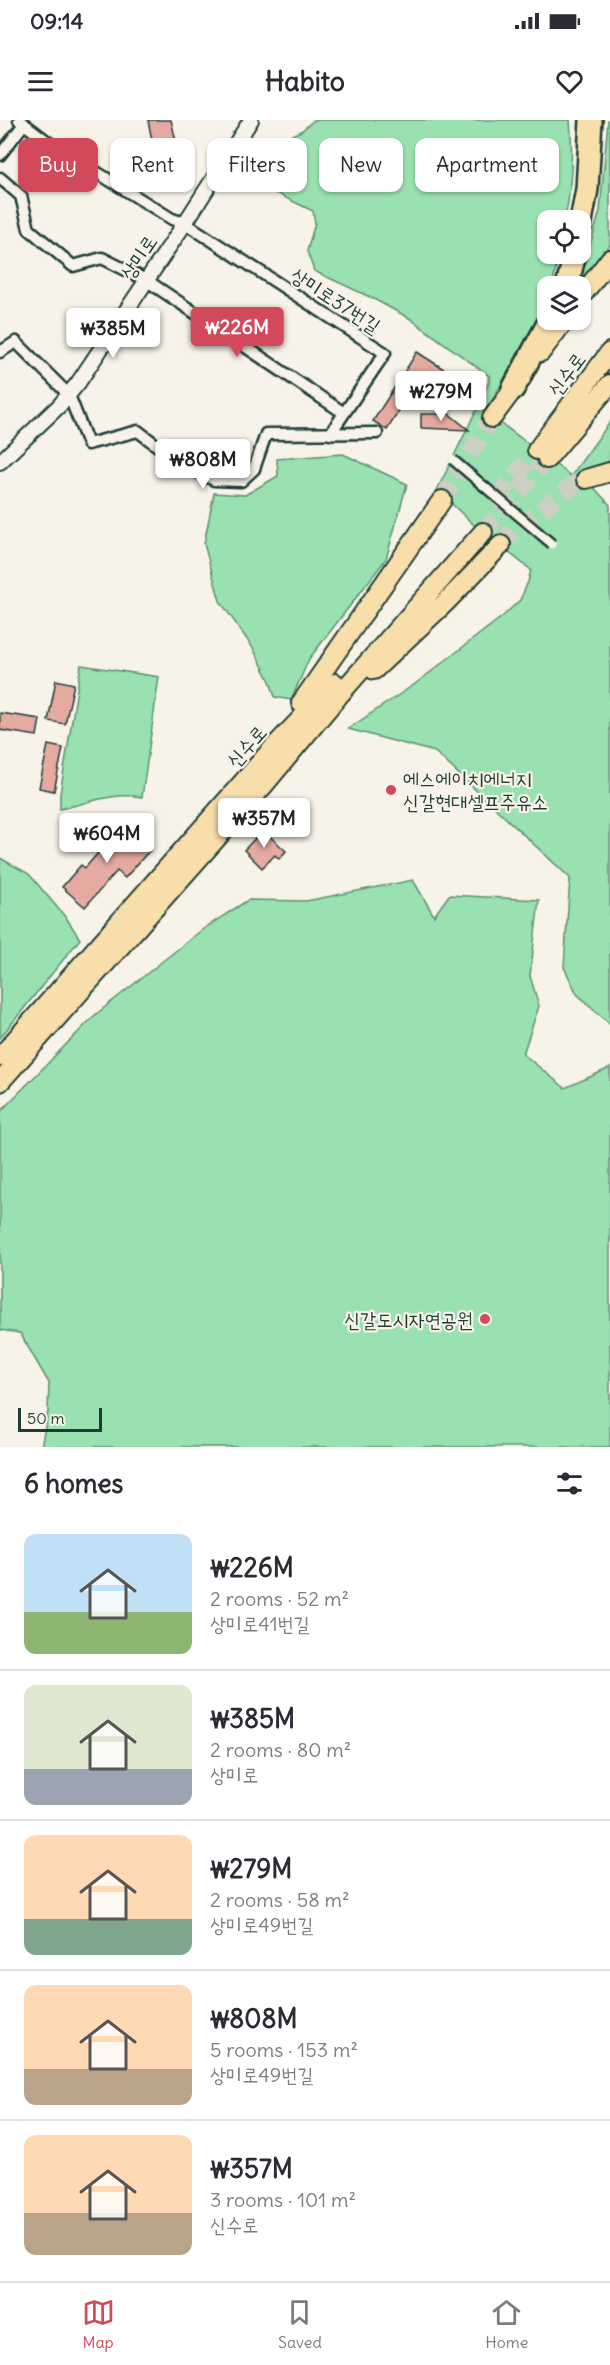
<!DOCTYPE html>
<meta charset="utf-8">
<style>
body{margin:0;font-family:Delius,"Poor Story",sans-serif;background:#f2f2f3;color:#2b2b33;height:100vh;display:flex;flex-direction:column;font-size:22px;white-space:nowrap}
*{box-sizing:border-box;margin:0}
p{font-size:20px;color:#7c7c81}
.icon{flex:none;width:33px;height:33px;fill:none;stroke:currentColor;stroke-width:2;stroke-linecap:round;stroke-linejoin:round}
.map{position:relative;height:1327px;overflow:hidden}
.side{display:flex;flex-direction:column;background:#fff;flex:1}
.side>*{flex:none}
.banner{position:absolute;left:18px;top:18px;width:574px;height:54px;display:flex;gap:12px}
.buttons{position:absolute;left:537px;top:90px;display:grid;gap:12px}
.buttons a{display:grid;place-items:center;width:54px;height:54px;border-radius:12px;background:#fff;box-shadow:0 2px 4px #0004;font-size:30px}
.scale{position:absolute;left:18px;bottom:15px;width:84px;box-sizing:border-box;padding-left:6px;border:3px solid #1f3d34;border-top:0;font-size:16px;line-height:21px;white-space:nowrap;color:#1f3d34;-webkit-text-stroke:4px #f7f3e8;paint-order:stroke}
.price{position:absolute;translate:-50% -51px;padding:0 14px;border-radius:6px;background:#fff;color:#222;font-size:20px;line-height:39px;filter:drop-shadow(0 2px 3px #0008)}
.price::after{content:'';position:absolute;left:50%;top:36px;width:18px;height:14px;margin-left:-9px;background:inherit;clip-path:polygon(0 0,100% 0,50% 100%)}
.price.selected{background:#d1495b;color:#fff}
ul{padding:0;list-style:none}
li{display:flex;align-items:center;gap:18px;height:150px;padding:0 24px}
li+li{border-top:2px solid #e1e1e2}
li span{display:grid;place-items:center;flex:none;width:168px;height:120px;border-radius:12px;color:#555}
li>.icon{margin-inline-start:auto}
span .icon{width:72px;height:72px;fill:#fffc;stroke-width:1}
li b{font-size:26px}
h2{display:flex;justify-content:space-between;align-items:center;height:72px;padding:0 24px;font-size:26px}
.tag{padding:0 21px;border-radius:12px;background:#fff;box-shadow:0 2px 4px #0004;font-size:21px;line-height:54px}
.tag.selected{background:#d1495b;color:#fff}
.status{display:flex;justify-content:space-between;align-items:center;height:42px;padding:0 30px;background:#fff;direction:ltr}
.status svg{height:16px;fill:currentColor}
header{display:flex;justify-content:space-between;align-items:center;height:78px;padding:0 24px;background:#fff;font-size:27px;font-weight:800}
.menu{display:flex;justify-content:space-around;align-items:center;height:84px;border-top:2px solid #e1e1e2;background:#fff;font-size:16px;color:#7c7c81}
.menu a{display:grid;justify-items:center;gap:3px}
.menu .selected{color:#d1495b}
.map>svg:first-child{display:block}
</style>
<div class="status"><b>09:14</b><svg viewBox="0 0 49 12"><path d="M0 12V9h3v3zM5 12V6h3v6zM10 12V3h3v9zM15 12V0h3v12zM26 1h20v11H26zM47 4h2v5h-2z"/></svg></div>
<header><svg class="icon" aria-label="menu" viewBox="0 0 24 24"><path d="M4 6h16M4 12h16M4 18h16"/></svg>Habito<svg class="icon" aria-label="heart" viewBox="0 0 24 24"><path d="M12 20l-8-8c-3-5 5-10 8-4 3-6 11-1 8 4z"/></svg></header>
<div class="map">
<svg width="610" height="1327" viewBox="0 0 610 1327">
<rect width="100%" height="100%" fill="#f7f3e8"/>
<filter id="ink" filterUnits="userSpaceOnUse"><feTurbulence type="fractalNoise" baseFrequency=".0167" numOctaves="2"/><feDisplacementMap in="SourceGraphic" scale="12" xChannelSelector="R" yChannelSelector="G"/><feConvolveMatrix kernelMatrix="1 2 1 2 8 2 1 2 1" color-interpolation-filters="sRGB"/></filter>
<g filter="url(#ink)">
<path fill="#99e1b0" stroke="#5c8f72" stroke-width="1.5" d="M 314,0 L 570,0 C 573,32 571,69 565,100 L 548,100 L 548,134 L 559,134 L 552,166 L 548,166 L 547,180 L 486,292 L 571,356 L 610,302 L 610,341 L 581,350 L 586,359 L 610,385 L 610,904 L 577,874 L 564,847 L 570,758 L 435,632 L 348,609 L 415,564 L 503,496 L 520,480 L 528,462 L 531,450 L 474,405 L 437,370 L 478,287 L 489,262 L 489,256 L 409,198 L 370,177 L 314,151 L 307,131 L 315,103 L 313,91 L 265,68 L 261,56 L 278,21 L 301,11 Z
M 608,0 L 610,0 L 610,125 L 580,166 L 578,166 L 600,91 Z
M 343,334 L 407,364 L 386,439 L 309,539 L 291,580 L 275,577 L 270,561 L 253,528 L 220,481 L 204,424 L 214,373 L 245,375 L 278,356 L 277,339 Z
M 81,545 L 159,557 L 142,677 C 112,672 89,683 60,689 L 60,674 Z
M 0,738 L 29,754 L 67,799 L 80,819 L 0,918 Z
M 413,760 L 434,796 L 449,775 L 539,780 L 530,856 L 539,886 L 523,934 L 565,968 L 610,948 L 610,1327 L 41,1327 L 48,1292 L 49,1263 L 20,1213 L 0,1210 L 0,992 L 95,895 L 203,809 L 248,780 L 306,781 Z"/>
<path fill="#e5aba2" stroke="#1f3d34" stroke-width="1.5" d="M 148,0 L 171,0 L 176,21 L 153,26 Z
M 417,232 L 472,267 L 464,280 L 422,254 L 387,310 L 373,301 Z
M 421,294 L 449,294 L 469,310 L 421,308 Z
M 56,560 L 74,564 L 65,604 L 48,601 Z
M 0,593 L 40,599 L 37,616 L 0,610 Z
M 48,625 L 63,628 L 54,671 L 39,668 Z
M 118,702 L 150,730 L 125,758 L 117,751 L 85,787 L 62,767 L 81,745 L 85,748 L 98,733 L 94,729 Z
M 263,710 L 286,731 L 279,739 L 275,735 L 262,748 L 244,730 Z"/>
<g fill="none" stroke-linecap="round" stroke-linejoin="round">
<path stroke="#cccfc4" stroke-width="18" stroke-dasharray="18 9" stroke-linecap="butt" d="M 497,377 L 537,330
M 442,380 L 492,298
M 483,412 L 547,339
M 501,425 L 514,410 L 576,363 L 586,359"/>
<defs>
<path id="minor" d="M 19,0 L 48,22 L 172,99 L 185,103 L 385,233 L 330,314
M 0,35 L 24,4
M 0,58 L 21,76 L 29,109 L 73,146 L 102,138 L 146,160 L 344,293
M 0,232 L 16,222 L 69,275 L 88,324 L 138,311 L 181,344 L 214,360 L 241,361 L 254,349 L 266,314 L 377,313"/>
<path id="tertiary" d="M 0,342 L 60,285 L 78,263 L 185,103 L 251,0"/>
<path id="primary" d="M 580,178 L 610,139
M 541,232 L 565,200
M 492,298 L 521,259
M 537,330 L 610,232
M 547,339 L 610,264
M 586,359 L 610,352
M 374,550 L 445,483 L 501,425
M 301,583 L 442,380
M 0,937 L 273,628 L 335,563
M 0,962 L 264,665 L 340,574 L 483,412"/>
<path id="motorway" d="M 580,107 L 587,69 L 591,0
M 567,166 L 575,134
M 513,269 L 550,200"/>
</defs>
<use href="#minor" stroke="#1f3d34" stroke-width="15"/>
<use href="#tertiary" stroke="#1f3d34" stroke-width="18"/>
<use href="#primary" stroke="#1f3d34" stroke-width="22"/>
<use href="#motorway" stroke="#1f3d34" stroke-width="26"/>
<use href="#minor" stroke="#f7f3e8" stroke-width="10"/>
<use href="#tertiary" stroke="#f7f3e8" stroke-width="14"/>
<use href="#primary" stroke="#f8deab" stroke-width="18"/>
<use href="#motorway" stroke="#f8deab" stroke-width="21"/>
<defs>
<path id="pedestrian-bridge" d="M 453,340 L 552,424"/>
</defs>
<use href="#pedestrian-bridge" stroke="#1f3d34" stroke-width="13" stroke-linecap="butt"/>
<use href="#pedestrian-bridge" stroke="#f7f3e8" stroke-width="8"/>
</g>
</g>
<g fill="#d1495b" stroke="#f7f3e8" stroke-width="2">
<circle cx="391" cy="670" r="6"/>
<circle cx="485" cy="1199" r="6"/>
</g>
<g text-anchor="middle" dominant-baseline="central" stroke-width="4.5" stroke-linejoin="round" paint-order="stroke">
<g font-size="20" fill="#1f3d34" stroke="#f7f3e8">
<text transform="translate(138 137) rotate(-56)">상미로</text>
<text transform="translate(336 180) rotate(33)">상미로37번길</text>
<text transform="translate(566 254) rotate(-53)">신수로</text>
<text transform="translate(246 626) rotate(-48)">신수로</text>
</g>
<g font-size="20" fill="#1f3d34" stroke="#f7f3e8" text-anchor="start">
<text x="403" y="658">에스에이치에너지<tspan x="403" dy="23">신갈현대셀프주유소</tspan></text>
<text x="473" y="1199" text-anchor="end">신갈도시자연공원</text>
</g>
</g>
</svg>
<div class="buttons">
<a><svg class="icon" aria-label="locate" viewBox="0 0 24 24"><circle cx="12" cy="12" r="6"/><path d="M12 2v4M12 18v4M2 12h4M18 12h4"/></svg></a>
<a><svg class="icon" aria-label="layers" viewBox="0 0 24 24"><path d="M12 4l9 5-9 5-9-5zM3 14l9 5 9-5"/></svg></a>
</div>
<div class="scale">50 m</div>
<b class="price selected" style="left:237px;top:238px">₩226M</b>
<b class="price" style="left:113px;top:239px">₩385M</b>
<b class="price" style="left:441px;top:302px">₩279M</b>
<b class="price" style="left:203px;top:370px">₩808M</b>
<b class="price" style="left:264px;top:729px">₩357M</b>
<b class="price" style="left:107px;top:744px">₩604M</b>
<div class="banner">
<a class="tag selected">Buy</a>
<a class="tag">Rent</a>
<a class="tag">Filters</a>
<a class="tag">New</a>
<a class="tag">Apartment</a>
</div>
</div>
<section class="side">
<h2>6 homes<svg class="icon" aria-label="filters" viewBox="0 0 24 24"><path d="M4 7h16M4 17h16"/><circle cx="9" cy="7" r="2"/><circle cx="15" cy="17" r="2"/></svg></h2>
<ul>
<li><span style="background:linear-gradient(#bfe0f5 65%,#8fb573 0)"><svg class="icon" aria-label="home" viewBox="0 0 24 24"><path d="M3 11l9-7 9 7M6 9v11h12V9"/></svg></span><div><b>₩226M</b><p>2 rooms · 52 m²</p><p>상미로41번길</p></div></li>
<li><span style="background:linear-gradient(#dfe7d0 70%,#9aa5b1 0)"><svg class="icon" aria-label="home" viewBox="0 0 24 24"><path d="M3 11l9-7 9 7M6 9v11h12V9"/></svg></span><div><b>₩385M</b><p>2 rooms · 80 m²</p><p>상미로</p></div></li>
<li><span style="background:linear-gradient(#ffd9b3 70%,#7fa58c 0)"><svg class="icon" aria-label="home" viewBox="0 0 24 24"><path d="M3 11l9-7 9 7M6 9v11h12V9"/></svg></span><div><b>₩279M</b><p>2 rooms · 58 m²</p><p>상미로49번길</p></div></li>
<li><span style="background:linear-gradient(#ffd9b3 70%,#b9a48a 0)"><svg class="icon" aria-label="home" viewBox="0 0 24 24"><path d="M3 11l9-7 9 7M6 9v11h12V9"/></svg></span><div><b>₩808M</b><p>5 rooms · 153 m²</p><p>상미로49번길</p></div></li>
<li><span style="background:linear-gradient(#ffd9b3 65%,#b9a48a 0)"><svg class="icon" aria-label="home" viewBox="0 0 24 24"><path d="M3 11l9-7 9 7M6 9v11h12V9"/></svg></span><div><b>₩357M</b><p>3 rooms · 101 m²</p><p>신수로</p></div></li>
</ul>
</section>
<nav class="menu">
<a class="selected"><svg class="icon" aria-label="map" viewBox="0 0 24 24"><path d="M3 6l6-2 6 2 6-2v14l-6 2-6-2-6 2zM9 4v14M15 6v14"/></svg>Map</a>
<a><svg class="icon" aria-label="saved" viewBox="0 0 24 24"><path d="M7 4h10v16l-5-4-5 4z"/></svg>Saved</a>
<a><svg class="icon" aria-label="home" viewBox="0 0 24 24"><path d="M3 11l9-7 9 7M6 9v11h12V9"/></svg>Home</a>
</nav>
